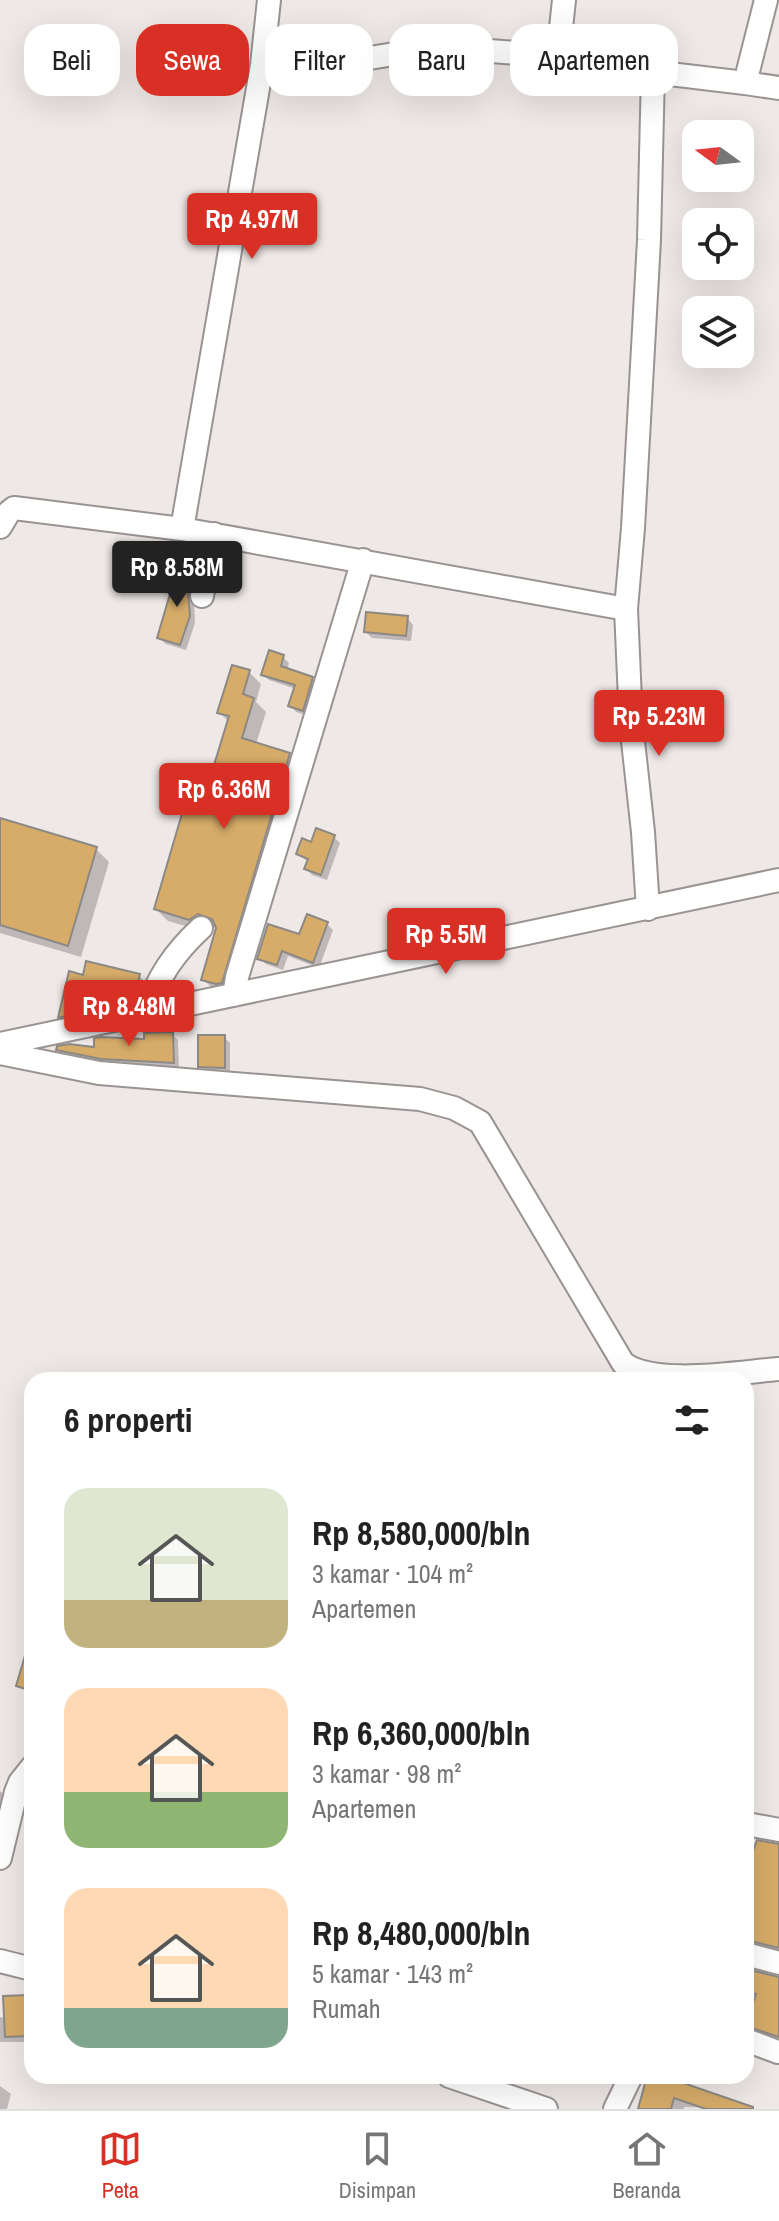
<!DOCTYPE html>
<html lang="id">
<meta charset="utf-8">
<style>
body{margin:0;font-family:"Archivo Narrow",sans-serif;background:#f2f2f2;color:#222;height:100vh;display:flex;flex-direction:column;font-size:30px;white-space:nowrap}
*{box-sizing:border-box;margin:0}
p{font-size:26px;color:#767676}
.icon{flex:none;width:44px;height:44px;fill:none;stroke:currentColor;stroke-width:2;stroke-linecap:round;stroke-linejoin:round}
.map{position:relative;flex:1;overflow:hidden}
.panel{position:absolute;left:24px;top:1372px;width:730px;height:712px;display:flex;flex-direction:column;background:#fff;border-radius:24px;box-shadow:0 8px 32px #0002}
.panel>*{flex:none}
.banner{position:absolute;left:24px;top:24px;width:732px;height:72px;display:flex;gap:16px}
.needle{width:52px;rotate:285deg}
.buttons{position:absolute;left:682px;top:120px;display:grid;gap:16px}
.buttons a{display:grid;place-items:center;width:72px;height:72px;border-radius:16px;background:#fff;box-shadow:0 8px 32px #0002;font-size:40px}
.price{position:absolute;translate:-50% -68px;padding:0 18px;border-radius:8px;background:#d93025;color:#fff;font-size:26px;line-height:52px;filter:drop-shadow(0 2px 4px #0008)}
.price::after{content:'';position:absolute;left:50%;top:48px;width:24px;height:18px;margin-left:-12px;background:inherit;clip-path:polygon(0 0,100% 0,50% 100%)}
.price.selected{background:#222;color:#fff}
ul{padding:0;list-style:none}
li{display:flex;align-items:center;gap:24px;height:200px;padding:0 40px}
li span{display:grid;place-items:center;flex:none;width:224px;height:160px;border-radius:24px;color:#555}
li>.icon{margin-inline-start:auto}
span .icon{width:96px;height:96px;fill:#fffc;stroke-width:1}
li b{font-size:34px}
h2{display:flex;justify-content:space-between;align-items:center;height:96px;padding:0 40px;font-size:34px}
.chip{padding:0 28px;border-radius:24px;background:#fff;box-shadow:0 8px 32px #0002;font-size:28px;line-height:72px}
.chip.selected{background:#d93025;color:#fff}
.dock{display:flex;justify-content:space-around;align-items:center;height:112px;border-top:2px solid #e0e0e0;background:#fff;font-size:22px;color:#767676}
.dock a{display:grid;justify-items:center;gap:4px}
.dock .selected{color:#d93025}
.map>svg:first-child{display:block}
</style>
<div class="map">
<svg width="779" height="2109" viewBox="0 0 779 2109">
<rect width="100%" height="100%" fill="#eee8e6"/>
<path fill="#0003" d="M 192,573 L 198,579 L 194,601 L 195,623 L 186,650 L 166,644 L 159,638 Z
M 407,618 L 413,625 L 411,641 L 372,638 L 366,632 Z
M 283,657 L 289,663 L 287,670 L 312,679 L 318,685 L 309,716 L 296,712 L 290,705 L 296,689 L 269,680 L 263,674 Z
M 249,672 L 261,684 L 256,702 L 266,712 L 256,744 L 289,754 L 302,767 L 234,995 L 216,992 L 203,979 L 218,928 L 212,926 L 203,931 L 168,921 L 156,909 L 209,790 L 229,722 L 219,712 Z
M 0,820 L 96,849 L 109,862 L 81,957 L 0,933 Z
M 334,837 L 340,843 L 327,880 L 312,875 L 306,869 L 309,862 L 298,854 L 312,844 Z
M 327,924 L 333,930 L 319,968 L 288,956 L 283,970 L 266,964 L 259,958 Z
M 139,976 L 149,986 L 143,1011 L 120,1015 L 86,1007 L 82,1023 L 69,1026 L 60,1017 L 84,977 Z
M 172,1034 L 178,1040 L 179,1069 L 109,1064 L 65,1056 L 59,1049 L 96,1049 L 146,1041 Z
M 224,1037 L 230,1043 L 230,1073 L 206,1072 L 200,1066 Z
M 32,1661 L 32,1696 L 18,1685 Z
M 0,1791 L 7,1798 L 0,1812 Z
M 779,1845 L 779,1955 L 746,1954 L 746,1878 Z
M 746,1970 L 779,1978 L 779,2043 L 758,2036 L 747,2026 L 757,2000 L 746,1997 Z
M 27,1997 L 32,2001 L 32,2042 L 0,2042 L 0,2017 L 6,2019 Z
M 649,2076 L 656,2076 L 753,2109 L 684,2107 L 684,2109 L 640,2109 Z
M 0,2086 L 11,2094 L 7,2109 L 0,2109 Z"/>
<path fill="#d7ac69" stroke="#8c8984" stroke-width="2" d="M 178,567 L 193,571 L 188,594 L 190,616 L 180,645 L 157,638 Z
M 366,612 L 408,616 L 406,636 L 364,632 Z
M 269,650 L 284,655 L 281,666 L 313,677 L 303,711 L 288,706 L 295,685 L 261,675 Z
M 232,665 L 250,670 L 243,694 L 254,698 L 242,738 L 290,753 L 222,983 L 216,984 L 201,980 L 216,928 L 212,919 L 198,914 L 189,920 L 154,909 L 191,783 L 207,788 L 229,716 L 217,713 Z
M 0,818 L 97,847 L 68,946 L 0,925 Z
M 316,828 L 335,835 L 321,875 L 304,869 L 308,859 L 296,854 L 302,838 L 311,842 Z
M 307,914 L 328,922 L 313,963 L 282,951 L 277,965 L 257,959 L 268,924 L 299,934 Z
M 86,961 L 140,974 L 133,1002 L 109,1007 L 77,999 L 73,1014 L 58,1018 L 69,971 L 83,975 Z
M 173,1032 L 174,1063 L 101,1059 L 56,1050 L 57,1046 L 69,1044 L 94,1047 L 94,1038 L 101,1037 L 144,1039 L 144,1033 Z
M 198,1035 L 225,1035 L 225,1068 L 198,1067 Z
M 29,1642 L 32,1643 L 32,1691 L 16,1686 Z
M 757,1840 L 779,1844 L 779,1948 L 746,1940 L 746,1872 Z
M 746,1969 L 779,1977 L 779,2037 L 746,2026 L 756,1994 L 746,1991 Z
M 28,1995 L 32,2036 L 5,2037 L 3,1996 Z
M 647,2076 L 663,2076 L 753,2107 L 753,2109 L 706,2109 L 674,2098 L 671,2109 L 638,2109 Z"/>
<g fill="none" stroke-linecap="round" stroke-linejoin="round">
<defs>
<path id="minor" d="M 564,0 L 558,56 L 653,72 L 649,240 L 633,528 L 626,609 L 631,723 L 643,832 L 648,909
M 262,65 L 327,65 L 437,47 L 558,56
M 653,72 L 745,83 L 766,0
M 745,83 L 779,88
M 0,527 L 9,512 L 14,508 L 182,529 L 626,609
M 182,529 L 262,65 L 269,0
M 202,596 L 214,534
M 234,995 L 237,977 L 363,560
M 146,1013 C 157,978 174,953 201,928
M 0,1044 L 779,880
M 0,1053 L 99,1073 L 420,1099 L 454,1108 L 480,1122 L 623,1363 C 654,1387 739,1372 779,1369
M 747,1824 L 779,1830
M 0,1858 L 16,1792 L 20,1782 L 32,1767
M 746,1954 L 779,1963
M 0,1961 L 32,1969
M 746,2040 L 778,2052
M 449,2076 L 546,2109
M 615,2109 L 631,2076"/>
</defs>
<use href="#minor" stroke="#999491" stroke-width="26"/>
<use href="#minor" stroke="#fff" stroke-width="22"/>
</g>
</svg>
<div class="buttons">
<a><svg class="needle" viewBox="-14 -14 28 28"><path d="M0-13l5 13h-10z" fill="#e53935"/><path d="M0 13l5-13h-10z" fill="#767676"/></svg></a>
<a><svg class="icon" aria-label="locate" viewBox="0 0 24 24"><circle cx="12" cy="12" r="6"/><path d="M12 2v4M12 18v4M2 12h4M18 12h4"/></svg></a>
<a><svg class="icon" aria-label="layers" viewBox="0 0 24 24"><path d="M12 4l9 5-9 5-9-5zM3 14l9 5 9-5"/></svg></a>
</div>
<b class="price" style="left:252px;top:261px">Rp 4.97M</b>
<b class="price selected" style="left:177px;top:609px">Rp 8.58M</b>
<b class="price" style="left:659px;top:758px">Rp 5.23M</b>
<b class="price" style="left:224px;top:831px">Rp 6.36M</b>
<b class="price" style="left:446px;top:976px">Rp 5.5M</b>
<b class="price" style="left:129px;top:1048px">Rp 8.48M</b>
<div class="banner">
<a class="chip">Beli</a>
<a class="chip selected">Sewa</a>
<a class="chip">Filter</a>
<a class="chip">Baru</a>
<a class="chip">Apartemen</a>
</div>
<section class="panel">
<h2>6 properti<svg class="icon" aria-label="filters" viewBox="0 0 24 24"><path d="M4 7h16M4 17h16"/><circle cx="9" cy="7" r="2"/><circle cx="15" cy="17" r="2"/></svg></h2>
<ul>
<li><span style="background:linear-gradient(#dfe7d0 70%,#c2b280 0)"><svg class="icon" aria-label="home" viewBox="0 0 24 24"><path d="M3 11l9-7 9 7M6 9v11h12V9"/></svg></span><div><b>Rp 8,580,000/bln</b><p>3 kamar · 104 m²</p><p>Apartemen</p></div></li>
<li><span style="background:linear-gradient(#ffd9b3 65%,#8fb573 0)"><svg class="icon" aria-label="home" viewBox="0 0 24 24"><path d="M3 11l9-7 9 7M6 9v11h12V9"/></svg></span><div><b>Rp 6,360,000/bln</b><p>3 kamar · 98 m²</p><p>Apartemen</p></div></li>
<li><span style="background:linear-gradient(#ffd9b3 75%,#7fa58c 0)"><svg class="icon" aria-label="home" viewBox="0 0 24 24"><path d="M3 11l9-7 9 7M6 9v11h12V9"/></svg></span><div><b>Rp 8,480,000/bln</b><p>5 kamar · 143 m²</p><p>Rumah</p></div></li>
</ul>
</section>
</div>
<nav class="dock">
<a class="selected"><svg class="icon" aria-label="map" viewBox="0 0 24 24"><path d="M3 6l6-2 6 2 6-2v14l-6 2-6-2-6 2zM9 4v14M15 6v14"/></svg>Peta</a>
<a><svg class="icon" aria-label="saved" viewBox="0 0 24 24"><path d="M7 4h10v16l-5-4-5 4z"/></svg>Disimpan</a>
<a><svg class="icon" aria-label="home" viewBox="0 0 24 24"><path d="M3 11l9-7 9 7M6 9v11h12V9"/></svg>Beranda</a>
</nav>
